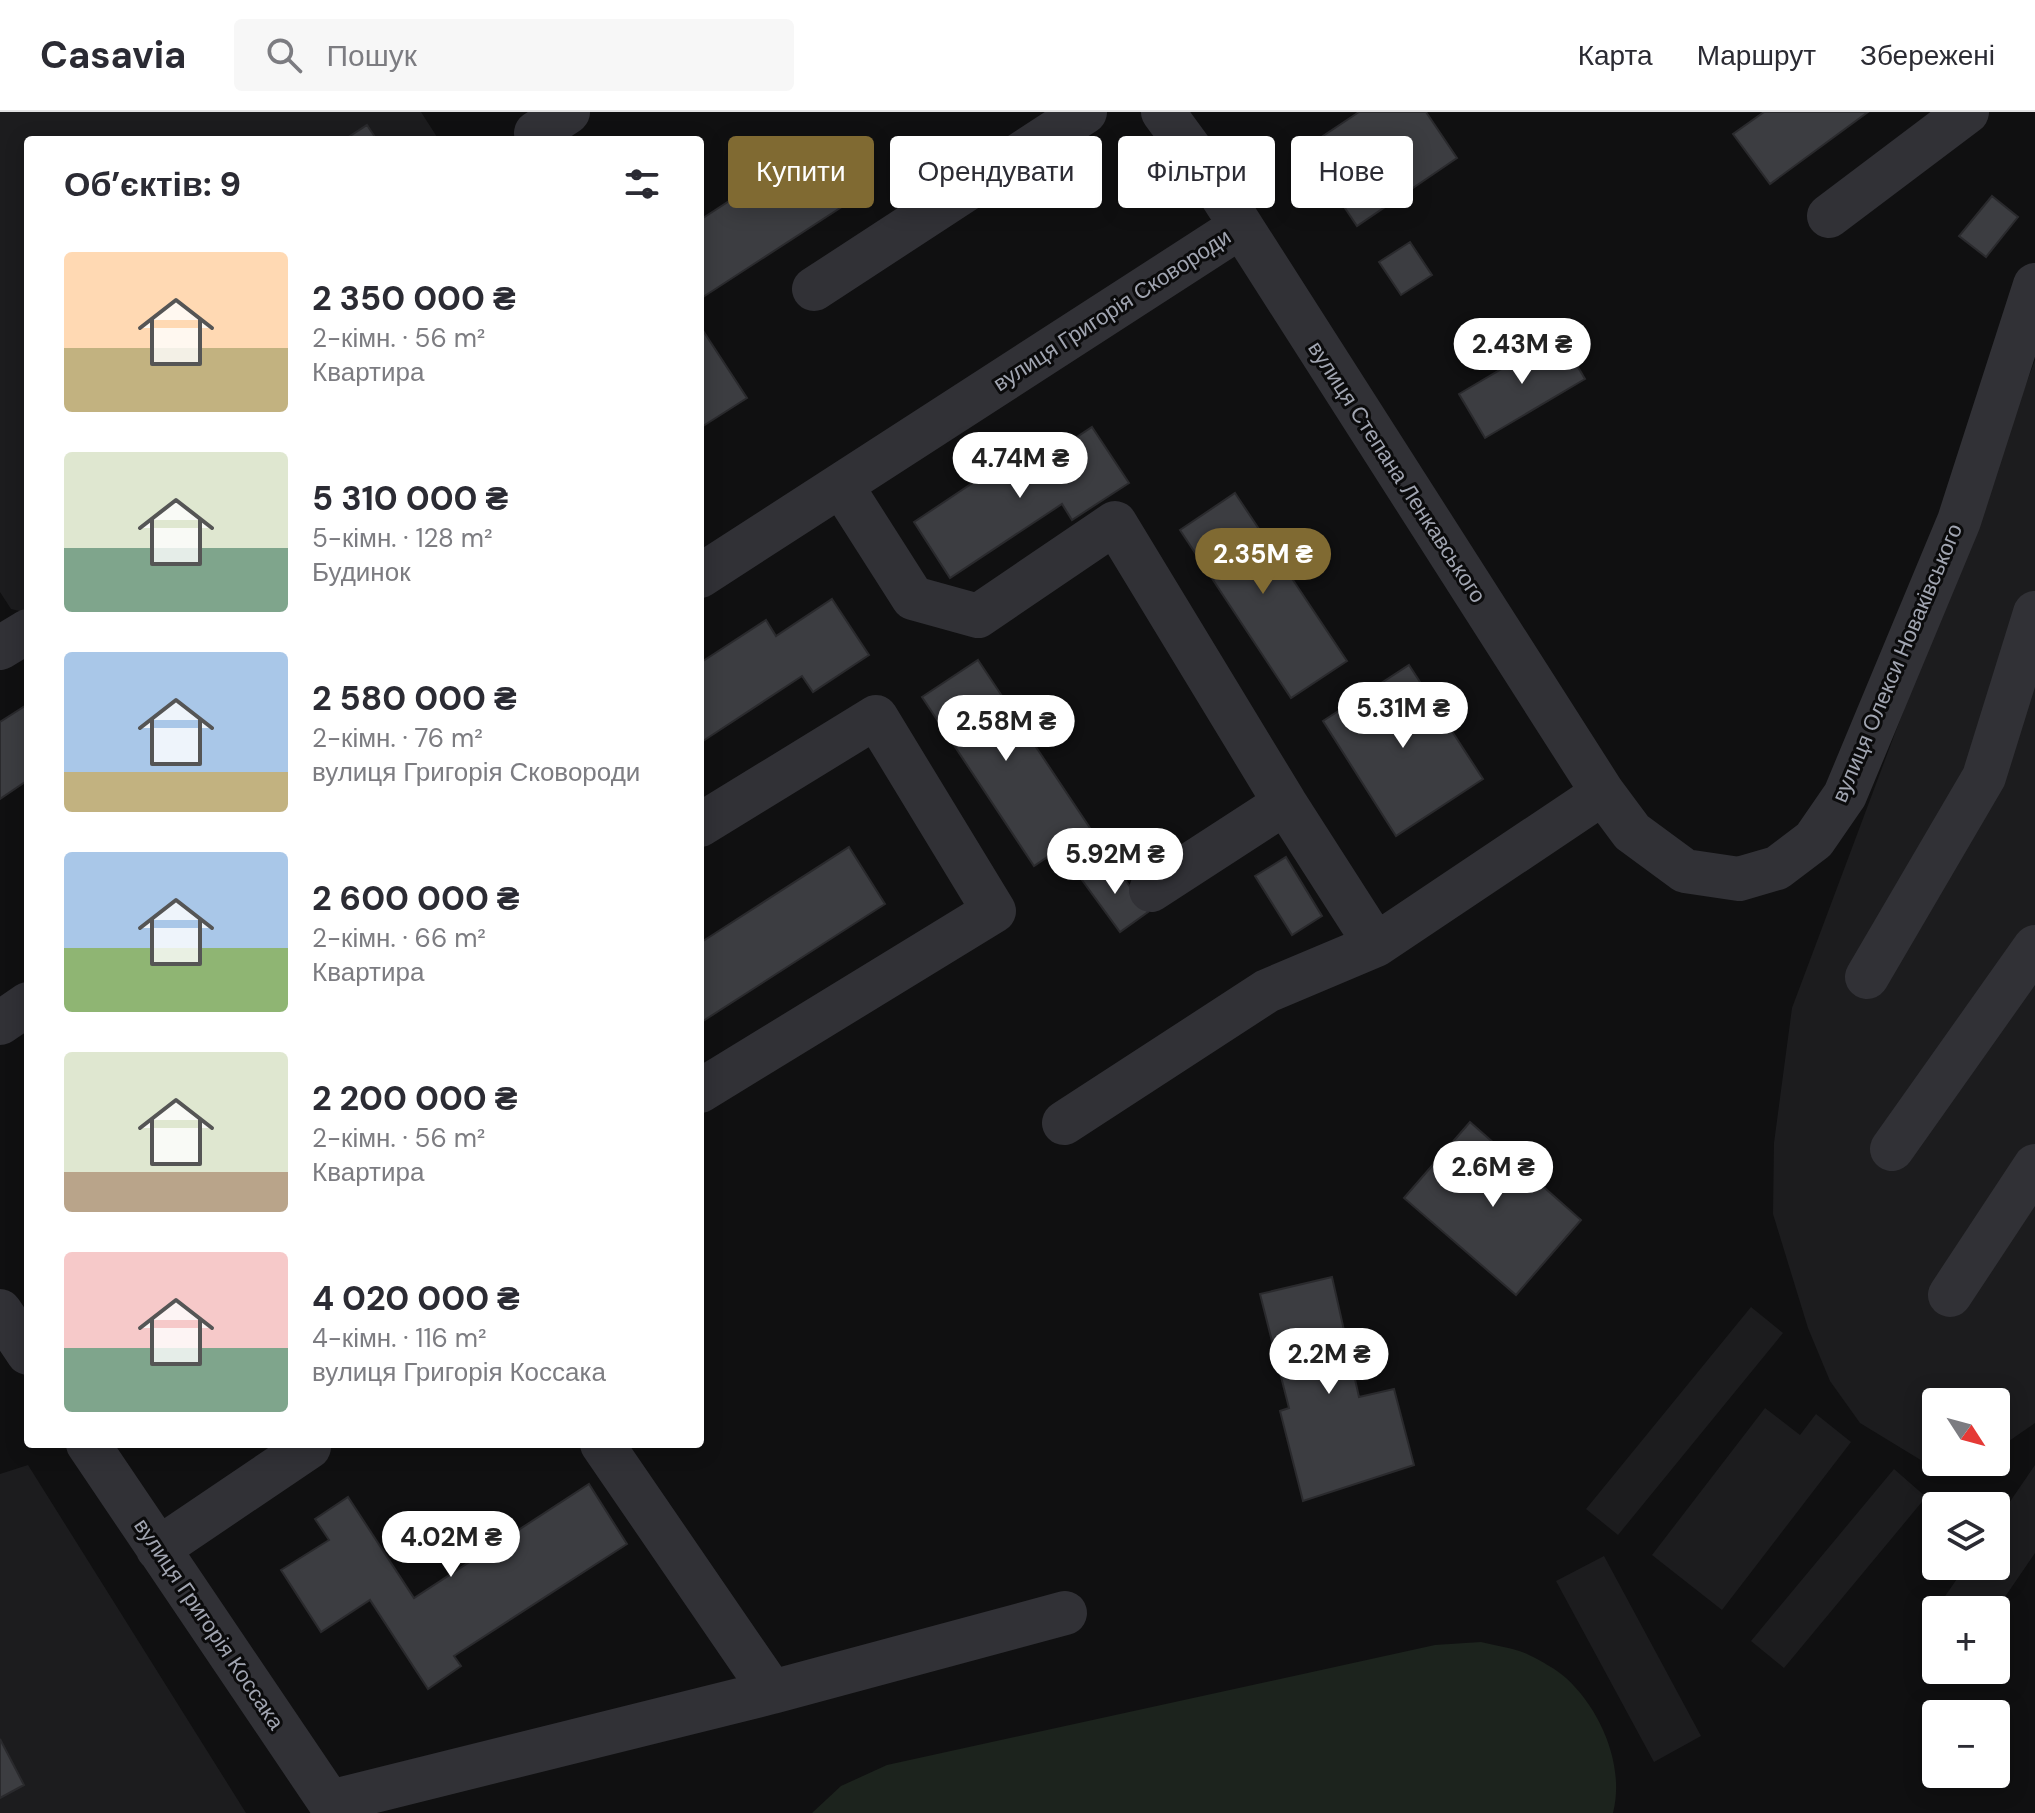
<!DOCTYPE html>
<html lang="uk">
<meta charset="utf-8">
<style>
body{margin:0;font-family:"DM Sans",sans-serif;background:#f7f7f7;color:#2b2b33;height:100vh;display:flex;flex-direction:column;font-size:30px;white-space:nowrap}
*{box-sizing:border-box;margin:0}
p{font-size:26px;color:#7c7c81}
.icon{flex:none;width:44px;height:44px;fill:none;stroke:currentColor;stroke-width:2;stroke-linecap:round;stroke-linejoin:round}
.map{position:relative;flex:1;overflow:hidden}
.side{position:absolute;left:24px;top:24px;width:680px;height:1312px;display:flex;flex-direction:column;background:#fff;border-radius:8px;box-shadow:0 4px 20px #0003}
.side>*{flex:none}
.top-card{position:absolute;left:728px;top:24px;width:760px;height:72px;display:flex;gap:16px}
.needle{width:52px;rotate:126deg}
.controls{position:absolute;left:1922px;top:1276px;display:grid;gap:16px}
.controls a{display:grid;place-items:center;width:88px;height:88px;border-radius:8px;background:#fff;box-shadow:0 4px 20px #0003;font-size:40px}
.price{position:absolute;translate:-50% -68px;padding:0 18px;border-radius:28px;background:#fff;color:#222;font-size:26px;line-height:52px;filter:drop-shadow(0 2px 4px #0008)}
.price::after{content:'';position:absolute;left:50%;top:48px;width:24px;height:18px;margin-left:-12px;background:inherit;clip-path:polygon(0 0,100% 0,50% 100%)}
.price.selected{background:#806a32;color:#fff}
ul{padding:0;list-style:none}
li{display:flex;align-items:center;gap:24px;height:200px;padding:0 40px}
li span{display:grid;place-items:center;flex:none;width:224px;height:160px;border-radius:8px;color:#555}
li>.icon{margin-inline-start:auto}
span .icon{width:96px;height:96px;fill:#fffc;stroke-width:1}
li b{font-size:34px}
h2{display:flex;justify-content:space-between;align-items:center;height:96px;padding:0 40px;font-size:34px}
.pill{padding:0 28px;border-radius:8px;background:#fff;box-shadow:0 4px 20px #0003;font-size:28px;line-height:72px}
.pill.selected{background:#806a32;color:#fff}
header{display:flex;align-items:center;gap:48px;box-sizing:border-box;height:112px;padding:0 40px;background:#fff;border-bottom:2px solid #e1e1e2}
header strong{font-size:38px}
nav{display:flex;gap:44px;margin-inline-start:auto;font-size:28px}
.search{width:560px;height:72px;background:#f7f7f7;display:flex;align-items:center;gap:20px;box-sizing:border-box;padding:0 28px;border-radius:8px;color:#7c7c81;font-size:30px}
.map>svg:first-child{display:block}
</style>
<header>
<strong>Casavia</strong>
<div class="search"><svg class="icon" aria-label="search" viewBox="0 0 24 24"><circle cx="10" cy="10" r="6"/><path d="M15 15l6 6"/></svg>Пошук</div>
<nav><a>Карта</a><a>Маршрут</a><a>Збережені</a></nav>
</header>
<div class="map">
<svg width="2035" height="1701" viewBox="0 0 2035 1701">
<rect width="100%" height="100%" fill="#101011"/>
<path fill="#1c1c1e" d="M 0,0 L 421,0 L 439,28 L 28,28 L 28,501 L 11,497 L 0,480 Z
M 2035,248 L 2035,1311 L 1996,1338 L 1996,1290 L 1936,1290 L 1936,1350 L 1979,1350 L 1973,1354 L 1924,1350 L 1860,1311 L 1830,1269 L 1808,1216 L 1773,1102 L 1774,1031 L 1792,896 Z
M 1751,1195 L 1783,1221 L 1618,1423 L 1586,1397 Z
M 1765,1296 L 1800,1323 L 1816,1302 L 1851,1330 L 1722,1498 L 1652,1443 Z
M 28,1353 L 246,1701 L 0,1701 L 0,1362 Z
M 2035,1353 L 2035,1441 L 1996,1498 L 1959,1498 L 1943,1487 L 1966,1454 L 1996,1454 L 1996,1410 Z
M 1894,1357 L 1926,1385 L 1784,1556 L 1751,1529 Z
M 1604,1444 L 1701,1624 L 1654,1650 L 1556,1469 Z"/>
<path fill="#1c231d" d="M 1481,1530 C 1496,1534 1515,1536 1529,1543 C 1541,1549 1556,1557 1566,1566 C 1601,1598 1625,1654 1613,1701 L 812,1701 L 841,1674 L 887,1653 L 1435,1533 Z"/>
<path fill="#3c3d41" stroke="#2a2a2d" stroke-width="2" d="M 1359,0 L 1426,0 L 1457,46 L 1357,114 L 1305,36 Z
M 1764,0 L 1868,0 L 1770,72 L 1733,22 Z
M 367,13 L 377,28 L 344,28 Z
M 821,29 L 857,85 L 700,187 L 700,108 Z
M 1992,84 L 2018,105 L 1986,145 L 1959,124 Z
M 1410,130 L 1432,163 L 1401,183 L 1379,150 Z
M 700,214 L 747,286 L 700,316 Z
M 1559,223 L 1585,267 L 1485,326 L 1459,282 Z
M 1092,315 L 1129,371 L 1072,408 L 1062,392 L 950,466 L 914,410 L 1025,336 L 1036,352 Z
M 1235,381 L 1347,549 L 1291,586 L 1180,418 Z
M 832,487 L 869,543 L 813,580 L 802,564 L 700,631 L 700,551 L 766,508 L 776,524 Z
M 978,548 L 1090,716 L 1034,754 L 922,585 Z
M 1409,553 L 1483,667 L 1396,724 L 1323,609 Z
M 28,592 L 28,668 L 0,687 L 0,610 Z
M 849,735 L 885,792 L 700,911 L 700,831 Z
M 1286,745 L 1322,804 L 1292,823 L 1255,764 Z
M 1111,748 L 1148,800 L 1120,820 L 1082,768 Z
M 1470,1010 L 1581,1108 L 1516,1183 L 1404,1086 Z
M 1332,1165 L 1359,1285 L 1394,1277 L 1414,1353 L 1303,1389 L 1280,1299 L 1289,1296 L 1260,1182 Z
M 589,1372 L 627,1432 L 454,1544 L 461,1554 L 428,1577 L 370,1488 L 321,1520 L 281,1458 L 329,1428 L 315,1407 L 348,1385 L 414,1486 Z
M 0,1627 L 24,1673 L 0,1686 Z"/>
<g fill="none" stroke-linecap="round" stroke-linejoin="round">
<path stroke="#313136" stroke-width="44" d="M 1163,0 L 1204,56 L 1603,681 L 1632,720 L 1685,759 L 1739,767 L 1777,756 L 1814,728 L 1845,683 L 1959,409 L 2035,173
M 541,28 L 536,21 L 568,0
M 1829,104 L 1967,0
M 814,177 L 1085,0
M 841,373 L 913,486 L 978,504 L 1115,411 L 1285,691 L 1376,833
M 700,464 L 1240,115
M 0,536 L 28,519
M 700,713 L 876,605 L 994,799 L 700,979
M 1151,778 L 1285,691
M 1867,865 L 1984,665 L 2035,501
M 0,911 L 28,892
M 1064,1011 L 1267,879 L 1376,833 L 1603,681
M 1892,1037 L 2035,835
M 1950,1183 L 2035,1054
M 0,1199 L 28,1241
M 88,1332 L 337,1701
M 158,1437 L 309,1335 L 307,1332
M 772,1580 L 1065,1501
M 330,1690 L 772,1580 L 602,1332"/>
</g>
<g text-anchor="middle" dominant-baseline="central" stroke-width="6" stroke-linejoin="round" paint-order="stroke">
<g font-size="22" fill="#a1a5b1" stroke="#0b0b0c">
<text transform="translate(1112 198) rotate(-33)">вулиця Григорія Сковороди</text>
<text transform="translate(1397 360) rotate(57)">вулиця Степана Ленкавського</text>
<text transform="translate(1897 551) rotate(-67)">вулиця Олекси Новаківського</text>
<text transform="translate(209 1512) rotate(56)">вулиця Григорія Коссака</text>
</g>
</g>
</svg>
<div class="controls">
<a><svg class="needle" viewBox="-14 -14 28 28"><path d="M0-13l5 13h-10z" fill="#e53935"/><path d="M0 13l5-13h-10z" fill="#7c7c81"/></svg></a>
<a><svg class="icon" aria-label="layers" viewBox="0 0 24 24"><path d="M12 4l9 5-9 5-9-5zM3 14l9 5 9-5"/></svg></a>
<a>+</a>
<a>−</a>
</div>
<b class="price" style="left:1522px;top:274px">2.43M ₴</b>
<b class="price" style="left:1020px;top:388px">4.74M ₴</b>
<b class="price selected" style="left:1263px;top:484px">2.35M ₴</b>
<b class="price" style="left:1403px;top:638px">5.31M ₴</b>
<b class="price" style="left:1006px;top:651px">2.58M ₴</b>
<b class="price" style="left:1115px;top:784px">5.92M ₴</b>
<b class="price" style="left:1493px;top:1097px">2.6M ₴</b>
<b class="price" style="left:1329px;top:1284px">2.2M ₴</b>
<b class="price" style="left:451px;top:1467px">4.02M ₴</b>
<div class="top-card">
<a class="pill selected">Купити</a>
<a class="pill">Орендувати</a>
<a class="pill">Фільтри</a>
<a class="pill">Нове</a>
</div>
<section class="side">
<h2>Об’єктів: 9<svg class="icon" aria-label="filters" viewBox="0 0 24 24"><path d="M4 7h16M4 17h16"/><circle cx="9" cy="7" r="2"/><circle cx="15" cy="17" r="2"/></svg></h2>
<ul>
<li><span style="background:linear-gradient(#ffd9b3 60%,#c2b280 0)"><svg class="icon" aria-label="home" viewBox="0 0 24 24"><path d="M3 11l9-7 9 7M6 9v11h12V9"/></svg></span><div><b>2 350 000 ₴</b><p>2-кімн. · 56 m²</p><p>Квартира</p></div></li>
<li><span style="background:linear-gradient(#dfe7d0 60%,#7fa58c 0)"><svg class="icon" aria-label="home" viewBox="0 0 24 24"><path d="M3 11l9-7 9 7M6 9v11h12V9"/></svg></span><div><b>5 310 000 ₴</b><p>5-кімн. · 128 m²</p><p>Будинок</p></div></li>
<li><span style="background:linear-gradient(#a9c7e8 75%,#c2b280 0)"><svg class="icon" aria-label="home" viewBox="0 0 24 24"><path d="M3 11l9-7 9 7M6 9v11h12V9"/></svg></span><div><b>2 580 000 ₴</b><p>2-кімн. · 76 m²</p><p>вулиця Григорія Сковороди</p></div></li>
<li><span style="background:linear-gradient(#a9c7e8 60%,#8fb573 0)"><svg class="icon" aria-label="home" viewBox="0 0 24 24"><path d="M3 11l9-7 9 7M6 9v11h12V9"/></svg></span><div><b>2 600 000 ₴</b><p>2-кімн. · 66 m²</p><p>Квартира</p></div></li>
<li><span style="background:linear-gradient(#dfe7d0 75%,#b9a48a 0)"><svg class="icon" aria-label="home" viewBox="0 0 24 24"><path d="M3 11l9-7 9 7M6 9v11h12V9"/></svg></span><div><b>2 200 000 ₴</b><p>2-кімн. · 56 m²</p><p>Квартира</p></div></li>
<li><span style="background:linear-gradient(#f6c9c9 60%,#7fa58c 0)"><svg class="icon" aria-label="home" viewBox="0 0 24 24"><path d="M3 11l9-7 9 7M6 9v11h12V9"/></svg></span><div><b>4 020 000 ₴</b><p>4-кімн. · 116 m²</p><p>вулиця Григорія Коссака</p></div></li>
</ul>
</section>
</div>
